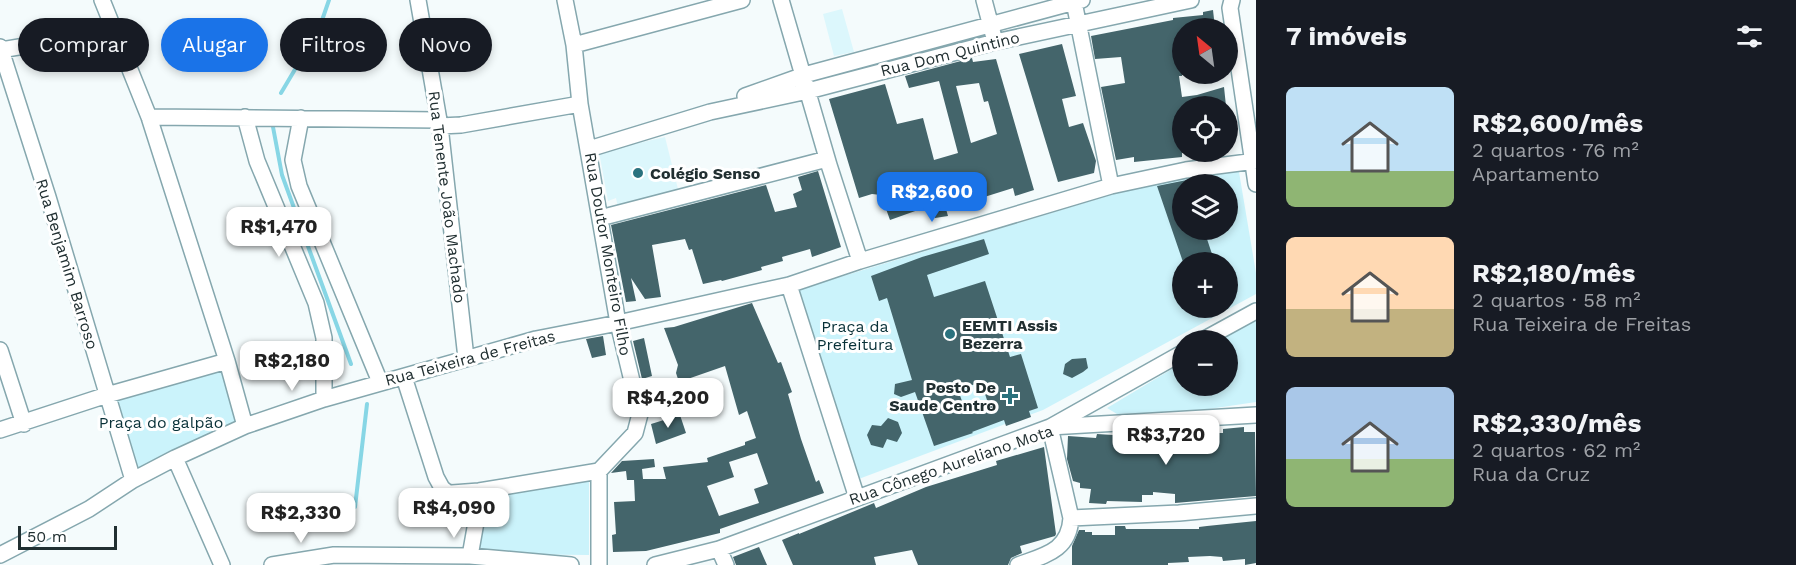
<!DOCTYPE html>
<html lang="pt">
<meta charset="utf-8">
<style>
body{margin:0;font-family:"Work Sans",sans-serif;background:#242831;color:#f1f3f6;height:100vh;display:flex;flex-direction:column;font-size:22px;white-space:nowrap}
*{box-sizing:border-box;margin:0}
p{font-size:20px;color:#9ea1a6}
.icon{flex:none;width:33px;height:33px;fill:none;stroke:currentColor;stroke-width:2;stroke-linecap:round;stroke-linejoin:round}
.map{position:relative;flex:1;overflow:hidden}
.side{display:flex;flex-direction:column;background:#171b24;width:540px}
.side>*{flex:none}
.top-card{position:absolute;left:18px;top:18px;width:570px;height:54px;display:flex;gap:12px}
.needle{width:39px;rotate:331deg}
.tools{position:absolute;left:1172px;top:18px;display:grid;gap:12px}
.tools a{display:grid;place-items:center;width:66px;height:66px;border-radius:50%;background:#171b24;box-shadow:0 3px 9px #0003;font-size:30px}
.scale{position:absolute;left:18px;bottom:15px;width:99px;box-sizing:border-box;padding-left:6px;border:3px solid #212f31;border-top:0;font-size:16px;line-height:21px;white-space:nowrap;color:#212f31;-webkit-text-stroke:4px #fff;paint-order:stroke}
.price{position:absolute;translate:-50% -51px;padding:0 14px;border-radius:12px;background:#fff;color:#222;font-size:20px;line-height:39px;filter:drop-shadow(0 2px 3px #0008)}
.price::after{content:'';position:absolute;left:50%;top:36px;width:18px;height:14px;margin-left:-9px;background:inherit;clip-path:polygon(0 0,100% 0,50% 100%)}
.price.on{background:#1a73e8;color:#fff}
ul{padding:0;list-style:none}
li{display:flex;align-items:center;gap:18px;height:150px;padding:0 30px}
li span{display:grid;place-items:center;flex:none;width:168px;height:120px;border-radius:9px;color:#555}
li>.icon{margin-inline-start:auto}
span .icon{width:72px;height:72px;fill:#fffc;stroke-width:1}
li b{font-size:26px}
h2{display:flex;justify-content:space-between;align-items:center;height:72px;padding:0 30px;font-size:26px}
.pill{padding:0 21px;border-radius:27px;background:#171b24;box-shadow:0 3px 9px #0003;font-size:21px;line-height:54px}
.pill.on{background:#1a73e8;color:#fff}
main{display:flex;flex:1;min-height:0}
.map>svg:first-child{display:block}
</style>
<main>
<div class="map">
<svg width="1256" height="565" viewBox="0 0 1256 565">
<rect width="100%" height="100%" fill="#f4fbfc"/>
<path fill="#dcf7fc" d="M 842,9 L 854,52 L 834,56 L 823,14 Z
M 665,137 L 679,193 L 618,208 L 616,198 L 608,201 L 599,152 Z"/>
<path fill="#cbf3fb" fill-rule="evenodd" d="M 1190,171 L 1239,172 L 1256,273 L 1256,294 L 1043,410 L 856,480 L 797,290 ZM 1182,184 L 1227,184 L 1227,230 L 1182,230 ZM 1182,262 L 1227,262 L 1227,308 L 1182,308 Z
M 1256,319 L 1256,402 L 1189,412 L 1117,414 L 1107,408 L 1182,363 L 1182,386 L 1227,386 L 1227,340 L 1220,340 Z
M 225,365 L 238,425 L 136,473 L 114,399 Z
M 589,480 L 589,555 L 479,554 L 480,510 L 486,496 Z"/>
<g fill="none" stroke-linecap="round" stroke-linejoin="round">
<path stroke="#87d6e5" stroke-width="4" d="M 281,93 L 319,29 L 329,0
M 273,127 L 282,175 L 351,364
M 355,507 L 367,404"/>
</g>
<path fill="#44656b" fill-rule="evenodd" d="M 1213,10 L 1215,28 L 1182,28 L 1182,76 L 1179,76 L 1182,97 L 1197,95 L 1224,87 L 1226,106 L 1182,106 L 1182,157 L 1134,162 L 1134,157 L 1116,160 L 1101,87 L 1125,83 L 1121,57 L 1095,59 L 1091,36 L 1173,20 L 1173,18 L 1203,15 L 1203,12 Z
M 1062,44 L 1076,96 L 1062,99 L 1069,127 L 1083,123 L 1096,161 L 1094,173 L 1058,182 L 1019,54 Z
M 972,58 L 973,62 L 996,59 L 1034,190 L 1015,196 L 1013,188 L 946,209 L 948,216 L 935,218 L 932,205 L 890,220 L 881,195 L 872,194 L 859,198 L 829,99 L 885,84 L 897,124 L 923,118 L 934,160 L 958,153 L 939,81 L 909,88 L 905,76 ZM 979,83 L 984,102 L 988,101 L 997,134 L 971,143 L 956,86 Z
M 818,171 L 841,247 L 812,257 L 810,249 L 782,257 L 783,261 L 761,267 L 762,270 L 722,281 L 721,280 L 703,284 L 692,249 L 689,250 L 685,239 L 652,245 L 661,297 L 645,299 L 631,278 L 636,301 L 626,302 L 611,225 L 766,185 L 775,212 L 797,207 L 793,194 L 802,190 L 798,177 Z
M 1187,180 L 1189,184 L 1182,184 L 1182,230 L 1204,230 L 1212,254 L 1188,262 L 1183,262 L 1157,186 Z
M 984,239 L 989,254 L 927,275 L 934,297 L 985,281 L 1010,357 L 1021,354 L 1038,408 L 1029,411 L 1031,417 L 1006,426 L 1004,420 L 972,432 L 973,433 L 934,446 L 915,392 L 901,397 L 894,394 L 895,384 L 912,380 L 887,298 L 879,301 L 871,276 L 922,257 ZM 981,382 L 988,403 L 966,412 L 958,390 Z
M 752,303 L 778,363 L 781,362 L 792,392 L 788,394 L 801,439 L 816,482 L 819,480 L 824,493 L 720,529 L 720,533 L 646,551 L 613,552 L 612,535 L 616,534 L 614,502 L 635,501 L 634,480 L 627,480 L 626,471 L 611,473 L 622,461 L 654,459 L 655,467 L 642,469 L 643,479 L 666,479 L 663,467 L 708,462 L 707,458 L 745,445 L 745,442 L 756,438 L 747,411 L 739,415 L 725,366 L 679,382 L 676,373 L 678,365 L 664,328 L 674,327 ZM 757,453 L 768,484 L 754,489 L 759,503 L 719,516 L 707,486 L 734,477 L 729,462 Z
M 603,336 L 606,355 L 592,358 L 586,339 Z
M 644,338 L 652,376 L 642,379 L 633,341 Z
M 1086,358 L 1088,368 L 1083,372 L 1072,378 L 1063,374 L 1065,364 L 1072,359 Z
M 680,415 L 686,433 L 656,444 L 651,424 Z
M 888,418 L 898,422 L 902,433 L 897,442 L 887,439 L 883,448 L 871,445 L 867,435 L 872,425 L 881,426 Z
M 1244,427 L 1244,432 L 1255,432 L 1256,496 L 1175,503 L 1175,494 L 1153,492 L 1153,495 L 1142,495 L 1142,502 L 1107,501 L 1106,504 L 1089,503 L 1091,489 L 1080,488 L 1080,483 L 1073,481 L 1067,459 L 1068,436 L 1096,438 L 1097,434 L 1113,435 L 1113,438 L 1168,439 L 1168,433 L 1223,433 L 1223,429 Z
M 1044,447 L 1056,534 L 1055,536 L 1020,546 L 1022,553 L 1011,558 L 1008,565 L 918,565 L 912,550 L 874,557 L 876,565 L 793,565 L 782,540 L 799,533 L 799,534 L 874,503 L 876,508 L 926,487 L 997,465 L 996,461 Z
M 1256,521 L 1256,563 L 1245,565 L 1245,559 L 1223,561 L 1222,557 L 1210,556 L 1188,557 L 1189,562 L 1168,563 L 1168,565 L 1072,565 L 1072,546 L 1079,530 L 1085,530 L 1085,532 L 1092,532 L 1092,535 L 1115,535 L 1115,526 L 1125,526 L 1126,529 L 1199,529 L 1199,527 L 1207,526 Z
M 759,547 L 767,565 L 736,565 L 733,557 Z"/>
<g fill="none" stroke-linecap="round" stroke-linejoin="round">
<defs>
<path id="minor" d="M 102,0 L 149,117 L 227,361 L 245,426
M 418,0 L 440,126 L 466,358
M 565,0 L 574,45 L 580,104 L 618,323 L 640,414 L 635,433 L 599,471 L 599,565
M 781,0 L 829,165 L 860,261
M 984,0 L 993,34
M 1232,0 L 1230,8 L 1256,184
M 1074,2 L 1111,186
M 574,45 L 742,0
M 0,47 L 48,197 L 133,480
M 0,50 L 115,31
M 745,96 L 804,75 L 1082,0
M 149,117 L 438,120
M 245,117 L 257,161 L 316,303 L 324,338 L 324,399
M 301,118 L 293,160 L 299,186 L 380,382
M 440,126 L 461,125 L 580,104
M 589,149 L 710,112 L 808,91 L 995,42 L 1191,0
M 600,218 L 827,159
M 789,285 L 857,498
M 1203,340 L 1256,311
M 0,350 L 24,424
M 404,377 L 436,477 L 442,488 L 447,492 L 452,493 L 479,491 L 599,471
M 0,430 L 107,395 L 227,361
M 175,458 L 222,565
M 1071,518 L 1179,513 L 1256,506
M 719,549 L 726,565
M 0,555 L 89,509 L 133,480 L 175,458 L 245,426 L 324,399 L 536,339 L 618,323 L 789,285 L 860,261 L 1111,186 L 1186,170 L 1256,161
M 470,556 L 478,511 L 479,491
M 272,565 L 334,555 L 470,556 L 571,565
M 655,565 L 719,549 L 1050,427 L 1256,415
M 1018,565 C 1045,555 1069,551 1071,518 L 1050,427 L 1182,353"/>
</defs>
<use href="#minor" stroke="#85a7ae" stroke-width="18"/>
<use href="#minor" stroke="#fff" stroke-width="15"/>
</g>
<g fill="#2b727e" stroke="#fff" stroke-width="2">
<circle cx="638" cy="173" r="6"/>
<circle cx="950" cy="334" r="6"/>
<path d="M1007 387h6v6h6v6h-6v6h-6v-6h-6v-6h6z"/>
</g>
<g text-anchor="middle" dominant-baseline="central" stroke-width="6" stroke-linejoin="round" paint-order="stroke">
<g font-size="16" fill="#212f31" stroke="#fff">
<text transform="translate(950 54) rotate(-14)">Rua Dom Quintino</text>
<text transform="translate(447 197) rotate(83)">Rua Tenente João Machado</text>
<text transform="translate(608 254) rotate(80)">Rua Doutor Monteiro Filho</text>
<text transform="translate(67 264) rotate(73)">Rua Benjamim Barroso</text>
<text transform="translate(470 358) rotate(-15)">Rua Teixeira de Freitas</text>
<text transform="translate(951 465) rotate(-19)">Rua Cônego Aureliano Mota</text>
</g>
<g font-size="16" font-weight="bold" fill="#212f31" stroke="#fff" text-anchor="start">
<text x="650" y="173">Colégio Senso</text>
<text x="962" y="325">EEMTI Assis<tspan x="962" dy="18">Bezerra</tspan></text>
<text x="996" y="387" text-anchor="end">Posto De<tspan x="996" dy="18">Saude Centro</tspan></text>
</g>
<g font-size="16" fill="#093138" stroke="#fff">
<text x="855" y="326">Praça da<tspan x="855" dy="18">Prefeitura</tspan></text>
<text x="161" y="422">Praça do galpão</text>
</g>
</g>
</svg>
<div class="tools">
<a><svg class="needle" viewBox="-14 -14 28 28"><path d="M0-13l5 13h-10z" fill="#e53935"/><path d="M0 13l5-13h-10z" fill="#9ea1a6"/></svg></a>
<a><svg class="icon" aria-label="locate" viewBox="0 0 24 24"><circle cx="12" cy="12" r="6"/><path d="M12 2v4M12 18v4M2 12h4M18 12h4"/></svg></a>
<a><svg class="icon" aria-label="layers" viewBox="0 0 24 24"><path d="M12 4l9 5-9 5-9-5zM3 14l9 5 9-5"/></svg></a>
<a>+</a>
<a>−</a>
</div>
<div class="scale">50 m</div>
<b class="price on" style="left:932px;top:223px">R$2,600</b>
<b class="price" style="left:279px;top:258px">R$1,470</b>
<b class="price" style="left:292px;top:392px">R$2,180</b>
<b class="price" style="left:668px;top:429px">R$4,200</b>
<b class="price" style="left:1166px;top:466px">R$3,720</b>
<b class="price" style="left:454px;top:539px">R$4,090</b>
<b class="price" style="left:301px;top:544px">R$2,330</b>
<div class="top-card">
<a class="pill">Comprar</a>
<a class="pill on">Alugar</a>
<a class="pill">Filtros</a>
<a class="pill">Novo</a>
</div>
</div>
<section class="side">
<h2>7 imóveis<svg class="icon" aria-label="filters" viewBox="0 0 24 24"><path d="M4 7h16M4 17h16"/><circle cx="9" cy="7" r="2"/><circle cx="15" cy="17" r="2"/></svg></h2>
<ul>
<li><span style="background:linear-gradient(#bfe0f5 70%,#8fb573 0)"><svg class="icon" aria-label="home" viewBox="0 0 24 24"><path d="M3 11l9-7 9 7M6 9v11h12V9"/></svg></span><div><b>R$2,600/mês</b><p>2 quartos · 76 m²</p><p>Apartamento</p></div></li>
<li><span style="background:linear-gradient(#ffd9b3 60%,#c2b280 0)"><svg class="icon" aria-label="home" viewBox="0 0 24 24"><path d="M3 11l9-7 9 7M6 9v11h12V9"/></svg></span><div><b>R$2,180/mês</b><p>2 quartos · 58 m²</p><p>Rua Teixeira de Freitas</p></div></li>
<li><span style="background:linear-gradient(#a9c7e8 60%,#8fb573 0)"><svg class="icon" aria-label="home" viewBox="0 0 24 24"><path d="M3 11l9-7 9 7M6 9v11h12V9"/></svg></span><div><b>R$2,330/mês</b><p>2 quartos · 62 m²</p><p>Rua da Cruz</p></div></li>
</ul>
</section>
</main>
